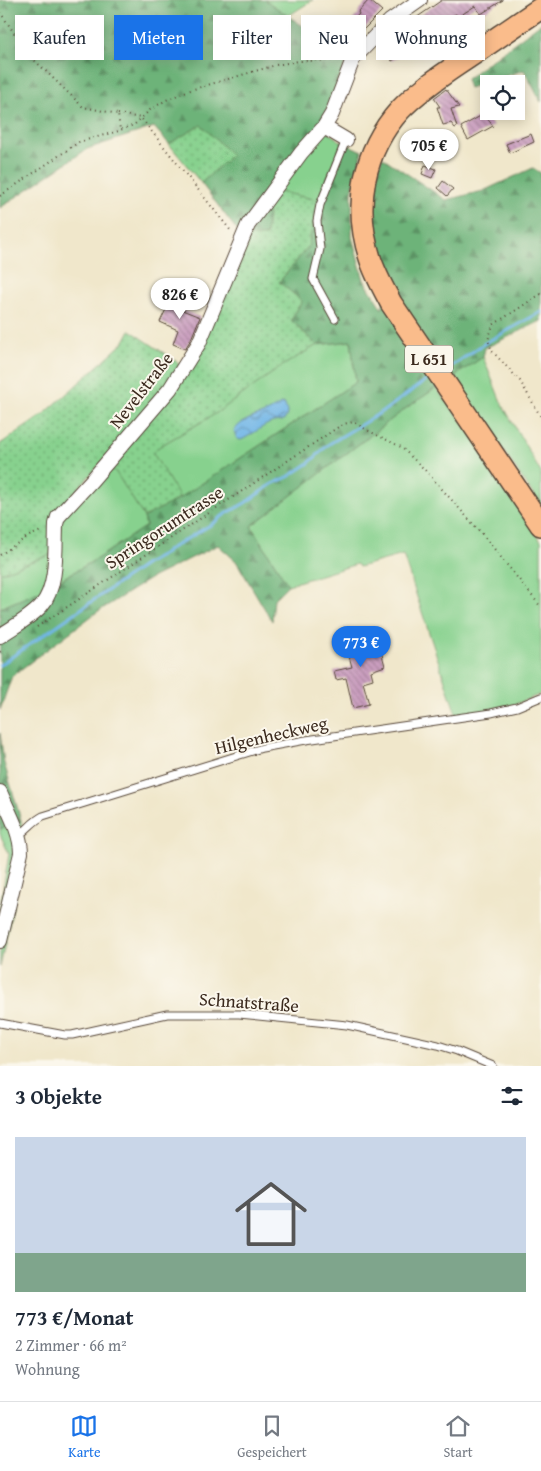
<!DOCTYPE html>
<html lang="de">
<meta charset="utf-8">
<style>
body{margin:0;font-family:"Gentium Book Plus",serif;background:#f2f2f3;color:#1f2937;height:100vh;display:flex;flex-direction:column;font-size:19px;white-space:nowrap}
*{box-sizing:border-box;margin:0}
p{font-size:16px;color:#747a83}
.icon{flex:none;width:28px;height:28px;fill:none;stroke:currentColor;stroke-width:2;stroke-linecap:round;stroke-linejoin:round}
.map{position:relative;height:1066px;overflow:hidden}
.details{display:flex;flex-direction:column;background:#fff;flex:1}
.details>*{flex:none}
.top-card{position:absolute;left:15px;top:15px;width:511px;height:45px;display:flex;gap:10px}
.tools{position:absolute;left:480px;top:75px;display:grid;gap:10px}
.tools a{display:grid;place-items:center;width:45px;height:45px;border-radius:0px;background:#fff;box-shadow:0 2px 12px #0003;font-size:25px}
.price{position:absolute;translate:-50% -42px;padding:0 11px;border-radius:18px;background:#fff;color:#222;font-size:16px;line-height:32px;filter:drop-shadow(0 1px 2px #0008)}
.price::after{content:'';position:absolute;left:50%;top:30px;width:15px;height:11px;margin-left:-8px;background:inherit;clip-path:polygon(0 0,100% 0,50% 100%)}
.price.active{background:#1a73e8;color:#fff}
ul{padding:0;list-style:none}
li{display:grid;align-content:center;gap:10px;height:265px;padding:0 15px}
li span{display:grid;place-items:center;height:155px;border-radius:0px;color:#555}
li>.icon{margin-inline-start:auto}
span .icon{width:90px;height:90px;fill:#fffc;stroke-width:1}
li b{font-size:21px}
h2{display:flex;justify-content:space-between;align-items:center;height:60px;padding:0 15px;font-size:21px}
.tag{padding:0 18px;border-radius:0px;background:#fff;box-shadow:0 2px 12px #0003;font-size:18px;line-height:45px}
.tag.active{background:#1a73e8;color:#fff}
.tab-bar{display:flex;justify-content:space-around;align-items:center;height:70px;border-top:1px solid #e0e1e3;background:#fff;font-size:14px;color:#747a83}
.tab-bar a{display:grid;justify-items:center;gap:2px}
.tab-bar .active{color:#1a73e8}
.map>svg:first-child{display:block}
</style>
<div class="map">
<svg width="541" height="1066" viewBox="0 0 541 1066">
<defs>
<pattern id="forest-firs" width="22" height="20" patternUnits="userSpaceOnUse" patternTransform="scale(1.25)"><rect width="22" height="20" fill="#6db379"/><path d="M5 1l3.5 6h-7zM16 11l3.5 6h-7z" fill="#5b9263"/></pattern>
<pattern id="garden-dots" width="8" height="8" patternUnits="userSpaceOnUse" patternTransform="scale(1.25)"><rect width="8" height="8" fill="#87d18e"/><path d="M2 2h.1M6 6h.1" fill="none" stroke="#70aa73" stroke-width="1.8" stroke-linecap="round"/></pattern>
<pattern id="water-waves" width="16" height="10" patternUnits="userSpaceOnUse" patternTransform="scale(1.25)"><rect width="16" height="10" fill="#71b6e7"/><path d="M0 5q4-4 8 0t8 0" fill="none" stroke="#5e94bb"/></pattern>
<pattern id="building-back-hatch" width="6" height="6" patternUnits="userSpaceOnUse" patternTransform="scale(1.25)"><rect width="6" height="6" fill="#cb9fc0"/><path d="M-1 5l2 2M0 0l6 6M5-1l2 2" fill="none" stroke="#a6829b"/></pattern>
</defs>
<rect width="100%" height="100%" fill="#fbf7ec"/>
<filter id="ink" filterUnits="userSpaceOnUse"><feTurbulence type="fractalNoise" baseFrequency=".02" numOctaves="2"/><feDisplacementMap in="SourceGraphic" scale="10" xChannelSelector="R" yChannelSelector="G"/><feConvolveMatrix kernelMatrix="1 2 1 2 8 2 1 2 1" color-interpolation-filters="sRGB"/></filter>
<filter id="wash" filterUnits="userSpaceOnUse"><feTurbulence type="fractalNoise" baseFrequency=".0096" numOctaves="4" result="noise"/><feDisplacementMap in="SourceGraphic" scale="20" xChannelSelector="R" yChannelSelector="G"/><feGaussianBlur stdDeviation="1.12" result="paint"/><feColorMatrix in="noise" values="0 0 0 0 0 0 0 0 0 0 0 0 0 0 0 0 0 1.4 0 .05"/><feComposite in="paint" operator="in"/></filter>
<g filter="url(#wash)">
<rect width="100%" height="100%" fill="#f0e7cb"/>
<path fill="#87d18e" stroke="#617e56" d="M 265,0 L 313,0 L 288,16 Z
M 320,127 L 342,142 L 318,200 L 275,191 Z
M 351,341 L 356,382 L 180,498 L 152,453 L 160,446 L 215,414 L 282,366 L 317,345 Z
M 483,357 L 501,402 L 541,473 L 541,506 L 453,377 Z
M 436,388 L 464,423 L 541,541 L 541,694 L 516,704 L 457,717 L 403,555 L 359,567 L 357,564 L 288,585 L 251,526 L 409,406 Z
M 105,468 L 115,470 L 144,517 L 146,526 L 100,557 L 56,582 L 61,517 Z
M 52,554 L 43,590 L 0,608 L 0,573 Z
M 21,820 L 25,852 L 0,967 L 0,908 L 9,854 L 0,834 L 0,829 Z"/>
<path fill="url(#forest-firs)" stroke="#546e4c" d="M 0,0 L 265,0 L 348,57 L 320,127 L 263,209 L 268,212 L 266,236 L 248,236 L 239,233 L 201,183 L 231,155 L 201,125 L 169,144 L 154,127 L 87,149 L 0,208 Z
M 541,23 L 541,102 L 524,70 L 469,88 L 466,79 Z
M 342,142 L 362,151 L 352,192 L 352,237 L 364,280 L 382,309 L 388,281 L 371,230 L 371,196 L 382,157 L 446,200 L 483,191 L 533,168 L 541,173 L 541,321 L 485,348 L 483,357 L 409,406 L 251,526 L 288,585 L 274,599 L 272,621 L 236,561 L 218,545 L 153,577 L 97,612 L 12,676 L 0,710 L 0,608 L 43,590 L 100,557 L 146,526 L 144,517 L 180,498 L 356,382 L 351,341 L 317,345 L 291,320 L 302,301 L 279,282 L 308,247 L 318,200 Z
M 0,733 L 4,763 L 21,820 L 0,829 Z"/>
<path fill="url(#garden-dots)" stroke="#617e56" d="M 201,125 L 232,155 L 201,183 L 169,144 Z
M 275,191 L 318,200 L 308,247 L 279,282 L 302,301 L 291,320 L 317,345 L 282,366 L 215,414 L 160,446 L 153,453 L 180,498 L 144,517 L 115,471 L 105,468 L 172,391 L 248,236 L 266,236 L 268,212 L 263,209 Z
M 130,330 L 180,364 L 168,387 L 54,516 L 52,554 L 0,573 L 0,444 L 43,415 L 123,343 Z"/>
<path fill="url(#water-waves)" stroke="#567082" d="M 284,403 C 286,407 289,414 285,419 C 282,422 278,421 274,422 C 264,424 251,436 241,440 L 237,439 L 234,432 C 238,421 255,417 265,413 C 272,410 277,405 284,403 Z"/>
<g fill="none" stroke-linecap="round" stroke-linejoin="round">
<path stroke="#71b6e7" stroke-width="3" d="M 444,370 L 455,364 L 485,343 L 541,312
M 0,665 L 146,564 L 166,553 L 168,550 L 212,524 L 224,515 L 245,503 L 272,484 L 288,477 L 309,463 L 329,444 L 385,410 L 432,376"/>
</g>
<g id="blocks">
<path fill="url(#building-back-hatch)" d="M 369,0 L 382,11 L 360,33 L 362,35 L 347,49 L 334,35 L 332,37 L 324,28 L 334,19 L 343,29 L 359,14 L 358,12 Z
M 442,0 L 503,0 L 481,14 L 475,6 L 458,17 L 456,14 L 450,17 L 427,33 L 422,32 L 411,40 L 415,45 L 392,61 L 386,53 L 393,47 L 391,45 L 413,28 L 412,27 L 415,25 L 416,18 Z
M 446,89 L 459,107 L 451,109 L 457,127 L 455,128 L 451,123 L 443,125 L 437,107 L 440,107 L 434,98 Z
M 484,114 L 493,126 L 468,140 L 461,127 Z
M 531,134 L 534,142 L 510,153 L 506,144 Z
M 425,165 L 436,169 L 432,178 L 422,174 Z
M 443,181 L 453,189 L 447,196 L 438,188 Z
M 174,289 L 184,294 L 177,308 L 200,317 L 191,339 L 185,349 L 173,344 L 178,330 L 160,322 L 169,303 L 167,302 Z
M 377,636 L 385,666 L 371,671 L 373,679 L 363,682 L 369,704 L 353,708 L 346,678 L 336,680 L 334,671 L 352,667 L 346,645 Z"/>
</g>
</g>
<g filter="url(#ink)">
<use href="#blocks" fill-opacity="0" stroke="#564638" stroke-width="1"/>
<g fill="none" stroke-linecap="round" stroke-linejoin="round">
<defs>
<path id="lane" d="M 335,319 L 313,279 L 320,249 L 317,221 L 320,205 L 346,140
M 18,836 C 27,830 33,821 43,816 L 262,748 L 306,740 L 491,713 L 517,707 L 541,697
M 0,1023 L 65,1035 L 72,1035 L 167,1014 L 239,1014 L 347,1025 L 438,1045 L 457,1051 L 493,1066"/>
<path id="street" d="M 324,127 L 346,140
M 0,636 C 13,627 30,618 41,606 C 58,587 55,549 56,524 L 58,517 L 92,480 L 170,389 L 199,343 L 248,225 L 301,153 L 324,127 L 332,114 L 353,59 L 390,21 L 420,0
M 0,792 C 8,811 21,832 21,853 L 0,941"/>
<path id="primary" d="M 541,8 C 514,26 487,45 460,63 C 439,77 417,92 400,110 C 363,151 353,206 370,258 C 375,274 383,288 391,303 L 541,525"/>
</defs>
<use href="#lane" stroke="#564638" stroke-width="9"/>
<use href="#street" stroke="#564638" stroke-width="16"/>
<use href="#primary" stroke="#564638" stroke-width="24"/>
<path stroke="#564638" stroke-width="2" stroke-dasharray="1 4" stroke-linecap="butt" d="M 0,12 L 29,55 L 83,107 L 118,114 L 120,130 L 134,125 L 150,110 L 166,100 L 187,91 L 276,65 L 298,61 L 340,60
M 118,114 L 141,118 L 231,231
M 0,196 L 79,142 L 119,131
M 541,294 L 493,325 L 488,340 L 492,351 L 520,381 L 541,417
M 0,555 L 27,537 L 43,530
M 37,627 L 343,424 L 354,422 L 367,430 L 401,447 L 424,469 L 483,535 L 541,607
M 0,652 L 6,648"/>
<use href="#lane" stroke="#fff" stroke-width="7"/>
<use href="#street" stroke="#fff" stroke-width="14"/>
<use href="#primary" stroke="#fabc8b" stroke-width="21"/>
</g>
</g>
<g text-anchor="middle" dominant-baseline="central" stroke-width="4" stroke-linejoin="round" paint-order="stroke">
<rect fill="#fbf7ec" stroke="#75685c" stroke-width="1" x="405" y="345.5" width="48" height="27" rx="4"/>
<g font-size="16" font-weight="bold" fill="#3b2a1e">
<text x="429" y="359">L 651</text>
</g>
<g font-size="18" fill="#3b2a1e" stroke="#fbf7ec">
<text transform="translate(141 390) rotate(-52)">Nevelstraße</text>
<text transform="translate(164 527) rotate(-33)">Springorumtrasse</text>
<text transform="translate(271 735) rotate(-13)">Hilgenheckweg</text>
<text transform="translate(249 1002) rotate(4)">Schnatstraße</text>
</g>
</g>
</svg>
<div class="tools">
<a><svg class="icon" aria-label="locate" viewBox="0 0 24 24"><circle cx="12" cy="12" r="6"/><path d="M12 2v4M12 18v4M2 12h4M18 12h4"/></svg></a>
</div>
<b class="price" style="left:429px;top:171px">705 €</b>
<b class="price" style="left:180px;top:320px">826 €</b>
<b class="price active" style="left:361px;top:668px">773 €</b>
<div class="top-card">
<a class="tag">Kaufen</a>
<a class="tag active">Mieten</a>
<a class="tag">Filter</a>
<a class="tag">Neu</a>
<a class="tag">Wohnung</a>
</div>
</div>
<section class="details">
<h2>3 Objekte<svg class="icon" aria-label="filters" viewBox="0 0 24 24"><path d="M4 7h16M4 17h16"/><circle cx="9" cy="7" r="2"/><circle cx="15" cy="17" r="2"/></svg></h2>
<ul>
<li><span style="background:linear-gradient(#c9d6e8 75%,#7fa58c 0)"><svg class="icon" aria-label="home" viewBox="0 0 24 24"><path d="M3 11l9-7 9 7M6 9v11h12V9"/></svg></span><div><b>773 €/Monat</b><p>2 Zimmer · 66 m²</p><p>Wohnung</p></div></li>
</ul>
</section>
<nav class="tab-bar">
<a class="active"><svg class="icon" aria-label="map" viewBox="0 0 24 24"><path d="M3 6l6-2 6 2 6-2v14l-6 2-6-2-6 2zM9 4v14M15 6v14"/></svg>Karte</a>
<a><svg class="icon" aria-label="saved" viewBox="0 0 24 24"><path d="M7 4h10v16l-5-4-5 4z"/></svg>Gespeichert</a>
<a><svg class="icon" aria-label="home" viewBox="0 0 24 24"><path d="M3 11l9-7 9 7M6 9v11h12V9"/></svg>Start</a>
</nav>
